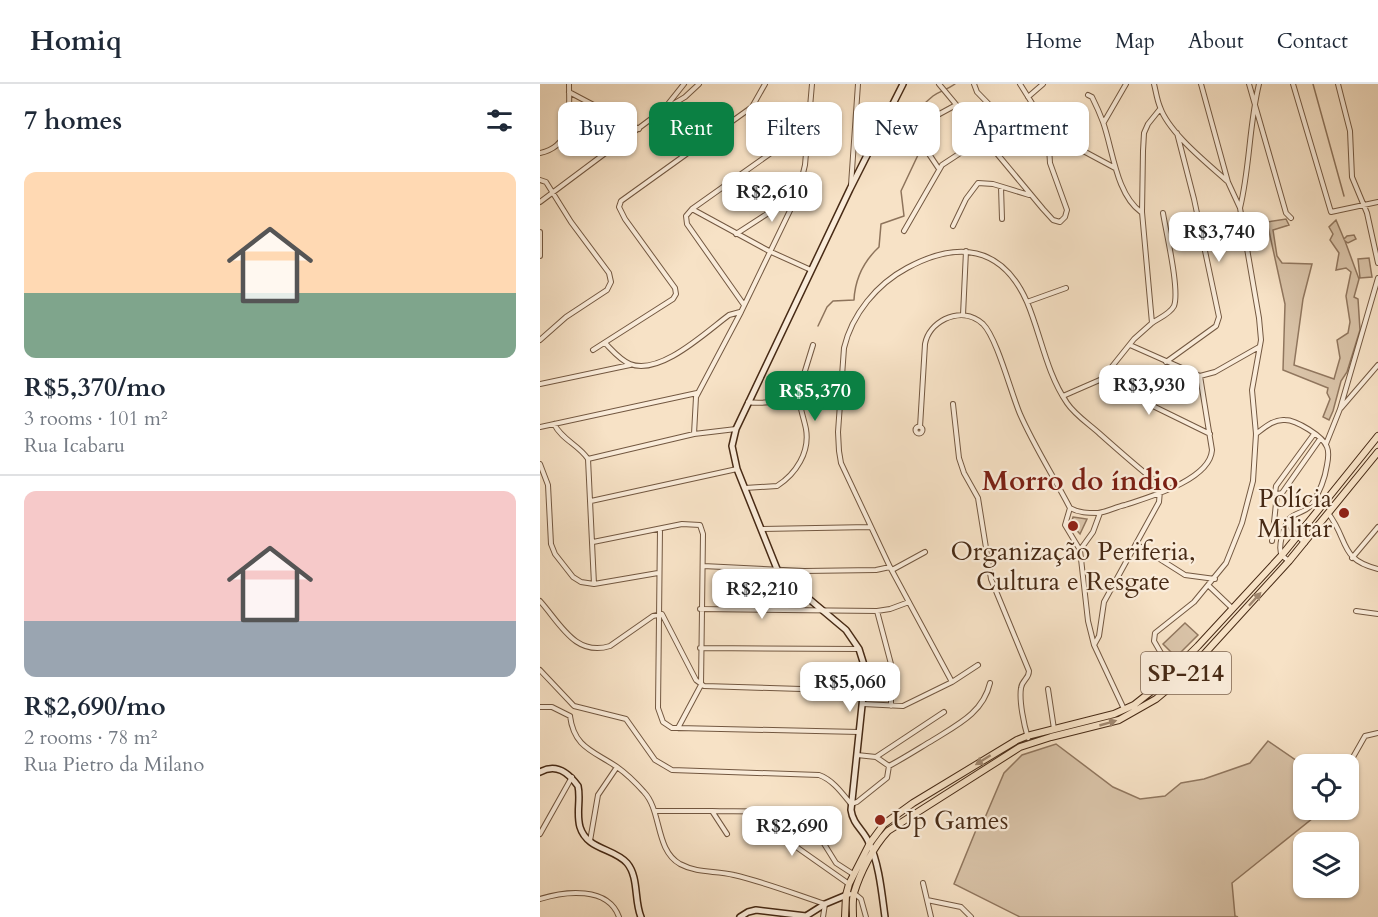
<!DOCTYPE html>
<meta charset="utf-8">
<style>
body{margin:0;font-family:Cardo,serif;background:#f2f2f3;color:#1f2937;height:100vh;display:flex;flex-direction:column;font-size:22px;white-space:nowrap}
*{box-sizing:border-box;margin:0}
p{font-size:20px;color:#747a83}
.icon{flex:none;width:33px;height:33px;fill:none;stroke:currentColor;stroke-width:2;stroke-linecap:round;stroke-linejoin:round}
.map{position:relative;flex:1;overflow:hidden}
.details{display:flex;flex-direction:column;background:#fff;width:540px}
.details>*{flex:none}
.banner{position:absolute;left:18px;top:18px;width:570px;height:54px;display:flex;gap:12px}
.tools{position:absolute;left:753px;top:670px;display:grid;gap:12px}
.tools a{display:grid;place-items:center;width:66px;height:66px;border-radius:12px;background:#fff;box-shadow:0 2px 4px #0004;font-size:30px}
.price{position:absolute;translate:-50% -51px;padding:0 14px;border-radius:12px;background:#fff;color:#222;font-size:20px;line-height:39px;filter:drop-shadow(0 2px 3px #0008)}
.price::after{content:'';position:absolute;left:50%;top:36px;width:18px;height:14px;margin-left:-9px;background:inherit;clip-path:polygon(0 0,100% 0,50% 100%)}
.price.on{background:#0b8043;color:#fff}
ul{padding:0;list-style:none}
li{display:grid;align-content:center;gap:12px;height:318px;padding:0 24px}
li+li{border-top:2px solid #e0e1e3}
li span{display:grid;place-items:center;height:186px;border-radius:12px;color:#555}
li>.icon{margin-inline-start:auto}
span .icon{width:108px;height:108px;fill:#fffc;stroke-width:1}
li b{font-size:26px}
h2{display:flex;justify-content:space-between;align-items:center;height:72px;padding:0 24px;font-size:26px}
.pill{padding:0 21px;border-radius:12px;background:#fff;box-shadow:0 2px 4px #0004;font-size:21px;line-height:54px}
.pill.on{background:#0b8043;color:#fff}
header{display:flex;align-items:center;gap:36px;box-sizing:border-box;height:84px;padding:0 30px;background:#fff;border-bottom:2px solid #e0e1e3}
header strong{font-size:28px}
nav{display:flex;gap:33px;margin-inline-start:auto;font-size:21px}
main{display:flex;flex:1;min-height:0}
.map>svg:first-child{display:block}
</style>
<header>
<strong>Homiq</strong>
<nav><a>Home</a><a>Map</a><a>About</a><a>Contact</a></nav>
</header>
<main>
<section class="details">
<h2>7 homes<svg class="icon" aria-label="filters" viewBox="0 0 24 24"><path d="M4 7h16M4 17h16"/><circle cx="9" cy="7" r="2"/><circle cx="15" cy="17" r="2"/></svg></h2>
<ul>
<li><span style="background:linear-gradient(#ffd9b3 65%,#7fa58c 0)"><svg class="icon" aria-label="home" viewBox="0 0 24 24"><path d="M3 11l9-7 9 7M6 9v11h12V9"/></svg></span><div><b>R$5,370/mo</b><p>3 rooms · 101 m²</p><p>Rua Icabaru</p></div></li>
<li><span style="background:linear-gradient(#f6c9c9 70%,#9aa5b1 0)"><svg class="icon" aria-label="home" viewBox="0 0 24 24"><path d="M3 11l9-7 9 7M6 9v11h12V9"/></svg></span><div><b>R$2,690/mo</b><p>2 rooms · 78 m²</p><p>Rua Pietro da Milano</p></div></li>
</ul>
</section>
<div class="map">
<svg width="838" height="833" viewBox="0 0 838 833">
<rect width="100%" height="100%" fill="#f7e2c6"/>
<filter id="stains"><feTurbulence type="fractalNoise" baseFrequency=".00333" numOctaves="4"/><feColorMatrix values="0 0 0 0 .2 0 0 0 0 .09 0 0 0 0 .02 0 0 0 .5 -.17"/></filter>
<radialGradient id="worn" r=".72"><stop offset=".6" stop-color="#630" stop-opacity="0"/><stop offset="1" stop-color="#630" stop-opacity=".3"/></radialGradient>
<path fill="#d9c3a8" stroke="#90765e" stroke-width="1.5" d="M 746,135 L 749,141 L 733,146 L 737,172 L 742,179 L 772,180 L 763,215 L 754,281 L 794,295 L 800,274 L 797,256 L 808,249 L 810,238 L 806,212 L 811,188 L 806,184 L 796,186 L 799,169 L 790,156 L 793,150 L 789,143 L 796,136 L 804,155 L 807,152 L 814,151 L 816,155 L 808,159 L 805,157 L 819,195 L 814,213 L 818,215 L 820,246 L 807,288 L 801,297 L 793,327 L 789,336 L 783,333 L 790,315 L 787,309 L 788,304 L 743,286 L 745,220 L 727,138 Z
M 829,174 L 832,193 L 820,194 L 818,175 Z
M 533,433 L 547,435 L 540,450 L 531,440 Z
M 645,539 L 658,551 L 636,573 L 623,560 Z
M 728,657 L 763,681 L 764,726 L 783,726 L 692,799 L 695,832 L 698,833 L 480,833 L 414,800 L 436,746 L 441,743 L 464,689 L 482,671 L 516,660 L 573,703 L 600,715 L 625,712 L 641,699 L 664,695 L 710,679 Z"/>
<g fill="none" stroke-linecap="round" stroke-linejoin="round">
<path stroke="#8d735b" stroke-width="1.5" d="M 773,0 L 804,112
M 278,242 L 287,223 L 293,217 L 314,216 C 315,195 324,177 339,163 L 341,140 L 364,132 L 361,107 L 378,71 L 366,43 C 372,32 383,20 393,12 C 400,7 407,6 415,0"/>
<defs>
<path id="street" d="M 399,0 L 503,125 L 513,136 L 520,138 L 525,133 L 527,126 L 510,79 L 508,48 L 505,40 L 480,0
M 434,0 L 437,8 L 481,53
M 614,0 C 616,8 617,16 620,23 C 629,49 667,79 687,97
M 709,0 L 746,129 L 751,134
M 753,0 L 791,128 L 838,118
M 798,0 L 810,47 L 812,93 L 827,129 L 838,179
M 29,8 L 99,45
M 548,11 L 552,13 C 556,21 560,30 563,38 C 573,66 576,110 601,128
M 488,13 L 503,0
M 124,25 L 144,0
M 564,38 L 586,0
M 508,48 L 575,84
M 0,69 C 34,62 29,28 29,0
M 399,85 L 385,64 L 378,45 L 381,40 L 416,21
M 0,96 L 6,98 L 31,138 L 69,189 L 71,198 L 67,206 L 26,233 L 0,256
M 311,101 L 318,0
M 461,103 L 462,135
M 0,118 L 123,26 L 145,13 L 159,0
M 700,124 C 710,83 709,41 719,0
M 152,125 L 229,167 L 271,186
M 413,142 L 426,115 L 438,99 L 453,100 L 489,111
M 364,147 L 402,81 L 443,54
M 0,148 L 0,172
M 196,150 L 258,110
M 487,218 L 526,204
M 204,221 L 147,140 L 146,132 L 152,125 L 269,42
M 423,231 L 426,167
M 612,239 C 619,234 630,230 634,222 C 640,206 626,148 623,129
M 65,259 C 72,266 80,276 90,280 C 120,292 166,248 189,231 L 200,228
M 590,261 L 660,292 L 675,288 L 719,263
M 53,266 L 133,215 L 136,210 L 135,204 L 85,135 L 79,123 L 81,117 L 212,23 L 225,0
M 626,278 L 676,242 L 679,233 L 654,115 L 637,49
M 562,295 L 568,300 L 670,350
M 0,300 L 90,281
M 260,303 L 273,261
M 523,312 L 562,295 L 594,255 L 612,239 L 602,128 L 603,67 L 604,49 L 608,40 L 620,25
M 208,318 C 230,322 241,313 258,315
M 413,320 L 419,374 L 424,389 L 438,414 L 451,495 L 489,587 C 489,595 482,596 481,604 C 479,617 484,641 488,654
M 801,324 L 838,281
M 14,340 C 22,356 39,361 48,375 L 54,500
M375.5 346a3.5 3.5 0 1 1 7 0a3.5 3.5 0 1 1-7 0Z
M 0,343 L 157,309
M 380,343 L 385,260 C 387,249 395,240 405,235 C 418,229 432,230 443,240 C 457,254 471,309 480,330 C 494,362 514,393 530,424 C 539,429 548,429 558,429 C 566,428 576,423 585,421 C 609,413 670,396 672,366 L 660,292
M 154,350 L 156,313 L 201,228 L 258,110 L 265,81 L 272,0
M 716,350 C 725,343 734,335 745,336 C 756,336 783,352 787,363 C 789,368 788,376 787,381 C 785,394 779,409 772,420 C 766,429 755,428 749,435 C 744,442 737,464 742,471 C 743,474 747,475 749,477
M 774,350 L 736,402 L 735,409 L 738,410 L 742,409 L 780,355
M 786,360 L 800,325 L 838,194
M 48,375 L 154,350 L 196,345
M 0,380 L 8,401 L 11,460 L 15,470 L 33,493 L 41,498 L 54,500 L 118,489
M 205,404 L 237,402 C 256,390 270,368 266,345 C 263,330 257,318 260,303 L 300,306
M 51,417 L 197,385
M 530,424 L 525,441 L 540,466
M 788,429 C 809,456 799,476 838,485
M 748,438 L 754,449 L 765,459
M 120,445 L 118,624 L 123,638 L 132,644 L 138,644 L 319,648
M 222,445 L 330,443
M 732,457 L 737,410
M 53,458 L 142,440 L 160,441 L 163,450 L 161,601 L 138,644
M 596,460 L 645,491 L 675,495
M 812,474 L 838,443
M 163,482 L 264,487 L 336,486 L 350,483
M 352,486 L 385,468
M 669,502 L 692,524
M 0,517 C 20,539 35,573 70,562 L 113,532 L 122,530 L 156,596 L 164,602 L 324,607
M 160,525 L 337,527 L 350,525 L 369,518
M 337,527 L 351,580 L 351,622
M 816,527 L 838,530
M 554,561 L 548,537 L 540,466 L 553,448 L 560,429
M 160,564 L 318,565
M 0,586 L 34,622 L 86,635 L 115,676 L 132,686 L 279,691 C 293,696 302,709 311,720 L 317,718 L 347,694 L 349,682
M 632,588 L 614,557 L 615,549 L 654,518 L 686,479 L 702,439 L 713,397 L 716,350 L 712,306 L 721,256 L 719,234 L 700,124 L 688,98 L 661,0
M 412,598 L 350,483 L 301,379 L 299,367 L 298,348 L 304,264 C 312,230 337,200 367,184 C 417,157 462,161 487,218 C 501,251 506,288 527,319 C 535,331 549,340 560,350 C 578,366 596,382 615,397 L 620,407 L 619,418 L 564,518 L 559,552 L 554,561 L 584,625
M 508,605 L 514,645
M 323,620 L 363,622 L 412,598 L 438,581
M 0,623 L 12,623 L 30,632
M 30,632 C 34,664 54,667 77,683 C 87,690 96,699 104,708 C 122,727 115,766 140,780 C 159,790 175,786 194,791 C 224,798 255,810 285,820 L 283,833
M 317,671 L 336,673 L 404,628
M 336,673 L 349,682 C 364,674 378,665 393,656 C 417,641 443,629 450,599
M 808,682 L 825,652 L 838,649
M 115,727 L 172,727 L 187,750
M 172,727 C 191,728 256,725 268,734 L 296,779 L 313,790
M 208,729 L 309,800
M 0,750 L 32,693
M 50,757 L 58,711 L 77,683
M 383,799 L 391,833
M 315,810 L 321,815 L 326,833
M 0,815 C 25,807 68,802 79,833
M 387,816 L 421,823 L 431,833"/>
<path id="secondary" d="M 0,688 C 16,679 28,688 38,702 C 41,715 36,729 40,743 C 47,766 74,764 87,779 C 99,793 94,817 101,833
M 200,833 L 208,828 L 216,826 L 266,832 L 285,820 L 309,810
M 345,833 C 342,811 339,778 329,759 C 324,746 313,741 311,726 L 325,593 L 324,581 L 319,565 L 306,546 L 256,504 L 237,485 L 197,385 L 192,362 L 196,345 L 310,105 L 363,0"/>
<path id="primary" d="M 305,833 L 306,811 L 309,800 L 330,759 L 344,740 L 373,719 L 477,656 L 487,652 L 574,630 L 594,621 L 613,606 L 658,562 L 742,471 L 838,352
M 313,833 C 313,825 312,817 314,809 C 320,789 333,763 348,747 L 480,663 L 511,653 L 579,636 L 616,615 L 646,590 L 749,477 L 838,368"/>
</defs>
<use href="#street" stroke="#735841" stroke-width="6"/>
<use href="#secondary" stroke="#472a15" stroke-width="8"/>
<use href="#primary" stroke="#472a15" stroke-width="8"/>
<use href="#street" stroke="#faecda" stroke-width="4"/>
<use href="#secondary" stroke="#faecda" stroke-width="5"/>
<use href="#primary" stroke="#f7e2c6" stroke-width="6"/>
</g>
<defs><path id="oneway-solid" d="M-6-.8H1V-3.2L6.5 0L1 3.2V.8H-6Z" transform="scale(1.5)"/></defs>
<g fill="#9f866e">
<use href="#oneway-solid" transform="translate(715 515) rotate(-48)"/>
<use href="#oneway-solid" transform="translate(568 639) rotate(-16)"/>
<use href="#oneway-solid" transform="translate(443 676) rotate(148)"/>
</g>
<g fill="#8f2418" stroke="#faecda" stroke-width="2">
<circle cx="804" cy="429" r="6"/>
<circle cx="533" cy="442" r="6"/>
<circle cx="340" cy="736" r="6"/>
</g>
<g text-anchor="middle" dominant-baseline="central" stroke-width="4.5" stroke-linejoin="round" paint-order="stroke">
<rect fill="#faecda" stroke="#7d6450" stroke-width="1.5" x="601" y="568" width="90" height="42" rx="4.5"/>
<g font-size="24" font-weight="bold" fill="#472a15">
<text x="646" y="589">SP-214</text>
</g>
<g font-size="26" fill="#472a15" stroke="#faecda" text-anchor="end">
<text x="792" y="414">Polícia<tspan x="792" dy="30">Militar</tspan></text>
<text x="533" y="467" text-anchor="middle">Organização Periferia,<tspan x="533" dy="30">Cultura e Resgate</tspan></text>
<text x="352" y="736" text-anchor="start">Up Games</text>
</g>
<g font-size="28" font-weight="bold" fill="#7a1f14" stroke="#faecda">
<text x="540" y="397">Morro do índio</text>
</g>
</g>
<rect width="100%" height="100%" filter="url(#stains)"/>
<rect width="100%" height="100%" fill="url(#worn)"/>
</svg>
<div class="tools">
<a><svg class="icon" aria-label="locate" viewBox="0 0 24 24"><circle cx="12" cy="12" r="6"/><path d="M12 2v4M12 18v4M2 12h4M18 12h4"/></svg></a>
<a><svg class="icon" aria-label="layers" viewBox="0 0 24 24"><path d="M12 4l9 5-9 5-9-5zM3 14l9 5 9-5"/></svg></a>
</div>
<b class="price" style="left:232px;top:139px">R$2,610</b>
<b class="price" style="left:679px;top:179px">R$3,740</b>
<b class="price" style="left:609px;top:332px">R$3,930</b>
<b class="price on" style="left:275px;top:338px">R$5,370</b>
<b class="price" style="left:222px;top:536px">R$2,210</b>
<b class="price" style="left:310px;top:629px">R$5,060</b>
<b class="price" style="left:252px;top:773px">R$2,690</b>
<div class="banner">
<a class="pill">Buy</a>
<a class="pill on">Rent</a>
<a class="pill">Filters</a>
<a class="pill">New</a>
<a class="pill">Apartment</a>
</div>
</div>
</main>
